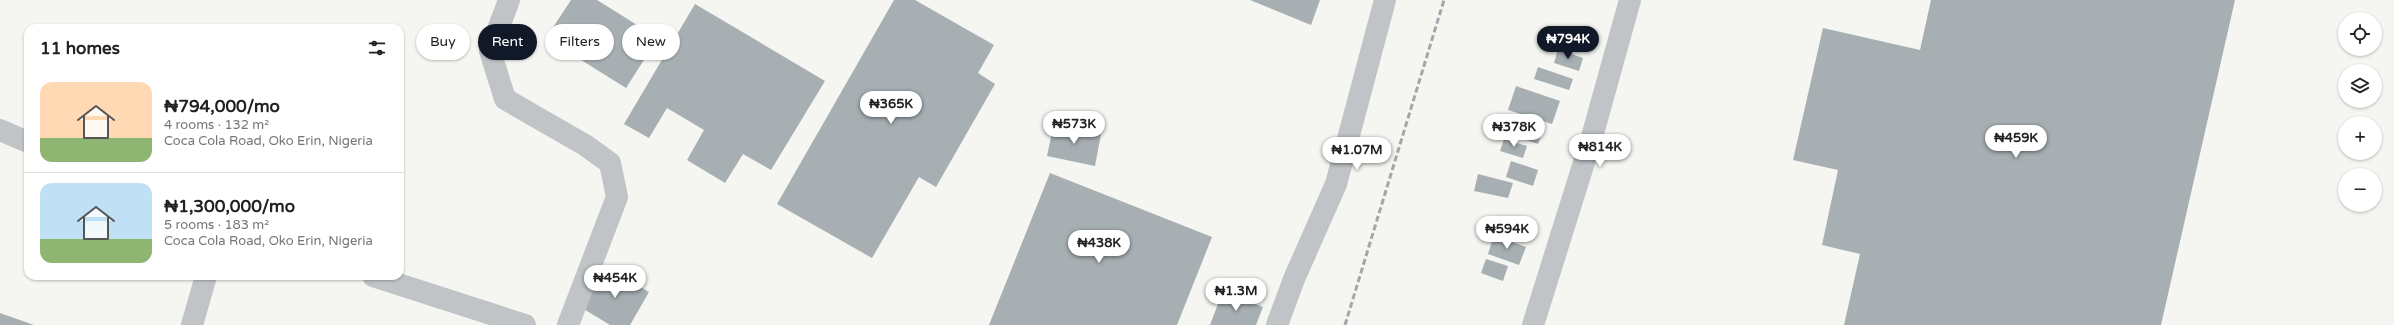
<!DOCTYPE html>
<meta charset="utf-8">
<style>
body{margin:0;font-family:"Varela Round",sans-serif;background:#f6f6f6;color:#222;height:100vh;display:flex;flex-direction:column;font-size:15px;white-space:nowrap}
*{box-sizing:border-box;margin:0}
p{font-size:13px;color:#767676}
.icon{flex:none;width:22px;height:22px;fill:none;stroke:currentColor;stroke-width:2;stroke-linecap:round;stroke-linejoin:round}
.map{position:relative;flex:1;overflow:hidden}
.panel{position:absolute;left:24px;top:24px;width:380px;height:256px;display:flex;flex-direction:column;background:#fff;border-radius:12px;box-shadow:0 1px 3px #0004}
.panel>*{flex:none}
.banner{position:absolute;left:416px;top:24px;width:380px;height:36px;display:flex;gap:8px}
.buttons{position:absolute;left:2338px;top:12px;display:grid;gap:8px}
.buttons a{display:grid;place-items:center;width:44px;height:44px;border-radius:50%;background:#fff;box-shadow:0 1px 3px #0004;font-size:20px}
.price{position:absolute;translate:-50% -34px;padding:0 9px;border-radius:14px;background:#fff;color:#222;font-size:13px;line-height:26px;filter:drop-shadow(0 1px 2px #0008)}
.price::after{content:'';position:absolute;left:50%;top:24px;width:12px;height:9px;margin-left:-6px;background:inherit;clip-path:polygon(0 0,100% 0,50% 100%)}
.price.selected{background:#111827;color:#fff}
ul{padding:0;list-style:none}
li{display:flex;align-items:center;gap:12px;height:100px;padding:0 16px}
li+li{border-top:1px solid #e0e0e0}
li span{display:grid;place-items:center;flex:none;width:112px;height:80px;border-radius:12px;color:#555}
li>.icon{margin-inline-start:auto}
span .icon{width:48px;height:48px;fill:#fffc;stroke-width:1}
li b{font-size:17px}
h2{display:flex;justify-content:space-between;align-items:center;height:48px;padding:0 16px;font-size:17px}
.pill{padding:0 14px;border-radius:18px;background:#fff;box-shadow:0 1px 3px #0004;font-size:14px;line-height:36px}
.pill.selected{background:#111827;color:#fff}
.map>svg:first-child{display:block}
</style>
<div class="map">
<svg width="2394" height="325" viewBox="0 0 2394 325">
<rect width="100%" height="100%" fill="#f5f5f1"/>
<path fill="#a7afb3" d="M 571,0 L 597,0 L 658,38 L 626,88 L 546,38 Z
M 894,0 L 915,0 L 994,45 L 978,73 L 995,84 L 936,187 L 919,177 L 872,258 L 777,204 Z
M 1250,0 L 1320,0 L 1311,25 Z
M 1931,0 L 2235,0 L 2161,325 L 1844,325 L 1860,254 L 1822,245 L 1838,170 L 1793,160 L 1823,28 L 1920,50 Z
M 695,4 L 825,81 L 771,170 L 743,154 L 725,183 L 687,160 L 704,130 L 667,108 L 649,138 L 624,124 Z
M 1558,49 L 1583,58 L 1579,71 L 1554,63 Z
M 1538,67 L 1573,79 L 1569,90 L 1534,79 Z
M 1516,86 L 1560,101 L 1552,124 L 1508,110 Z
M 1502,114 L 1544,128 L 1538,144 L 1497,130 Z
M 1054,123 L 1101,134 L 1095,166 L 1047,156 Z
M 1504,139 L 1527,146 L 1523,158 L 1500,151 Z
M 1511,161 L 1538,170 L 1533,186 L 1506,177 Z
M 1050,173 L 1212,237 L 1177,325 L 989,325 Z
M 1478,174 L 1513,183 L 1508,198 L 1474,191 Z
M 1494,235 L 1526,247 L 1519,265 L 1488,254 Z
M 1486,259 L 1508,266 L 1503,281 L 1481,273 Z
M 606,267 L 649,292 L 630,325 L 610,325 L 582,308 Z
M 1223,291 L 1263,307 L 1256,325 L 1210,325 Z
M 0,313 L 34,325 L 0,325 Z"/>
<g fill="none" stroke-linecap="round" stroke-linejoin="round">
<path stroke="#c0c4c7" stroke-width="22" d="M 509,0 L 490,51 L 505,99 L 585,145 L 610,163 L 617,197 L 568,325
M 192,325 L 206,276"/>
<path stroke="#c0c4c7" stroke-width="22" d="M 0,130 L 28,142
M 373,276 L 525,325
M 1277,325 L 1294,279 L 1336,184 L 1385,0"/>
<path stroke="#c0c4c7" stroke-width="22" d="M 1533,325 L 1592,137 L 1630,0"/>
<path stroke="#a1a7ac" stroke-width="3" stroke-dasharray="6 3" stroke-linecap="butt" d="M 1345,325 L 1444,0"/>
</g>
</svg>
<div class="buttons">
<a><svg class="icon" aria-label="locate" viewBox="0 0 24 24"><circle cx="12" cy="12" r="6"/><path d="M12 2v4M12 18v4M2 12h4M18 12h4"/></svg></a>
<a><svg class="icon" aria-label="layers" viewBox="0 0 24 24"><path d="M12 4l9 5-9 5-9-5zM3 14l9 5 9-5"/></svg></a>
<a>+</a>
<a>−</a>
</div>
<b class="price selected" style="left:1568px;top:60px">₦794K</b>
<b class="price" style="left:891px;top:125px">₦365K</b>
<b class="price" style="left:1074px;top:145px">₦573K</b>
<b class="price" style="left:1514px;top:148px">₦378K</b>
<b class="price" style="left:2016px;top:159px">₦459K</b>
<b class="price" style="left:1600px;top:168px">₦814K</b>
<b class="price" style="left:1357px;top:171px">₦1.07M</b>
<b class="price" style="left:1507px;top:250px">₦594K</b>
<b class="price" style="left:1099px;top:264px">₦438K</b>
<b class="price" style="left:615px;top:299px">₦454K</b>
<b class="price" style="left:1236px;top:312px">₦1.3M</b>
<div class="banner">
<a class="pill">Buy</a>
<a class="pill selected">Rent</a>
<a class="pill">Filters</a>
<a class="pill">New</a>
</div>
<section class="panel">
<h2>11 homes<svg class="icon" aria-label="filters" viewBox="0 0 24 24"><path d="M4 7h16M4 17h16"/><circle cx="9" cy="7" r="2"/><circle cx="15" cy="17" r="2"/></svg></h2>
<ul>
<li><span style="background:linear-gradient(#ffd9b3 70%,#8fb573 0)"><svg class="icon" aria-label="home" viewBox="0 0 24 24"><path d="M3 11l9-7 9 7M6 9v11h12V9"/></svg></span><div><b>₦794,000/mo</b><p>4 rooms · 132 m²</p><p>Coca Cola Road, Oko Erin, Nigeria</p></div></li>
<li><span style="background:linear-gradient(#bfe0f5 70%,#8fb573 0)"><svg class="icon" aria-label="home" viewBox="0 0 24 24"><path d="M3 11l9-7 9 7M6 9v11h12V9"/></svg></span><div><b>₦1,300,000/mo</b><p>5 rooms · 183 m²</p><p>Coca Cola Road, Oko Erin, Nigeria</p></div></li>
</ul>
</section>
</div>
